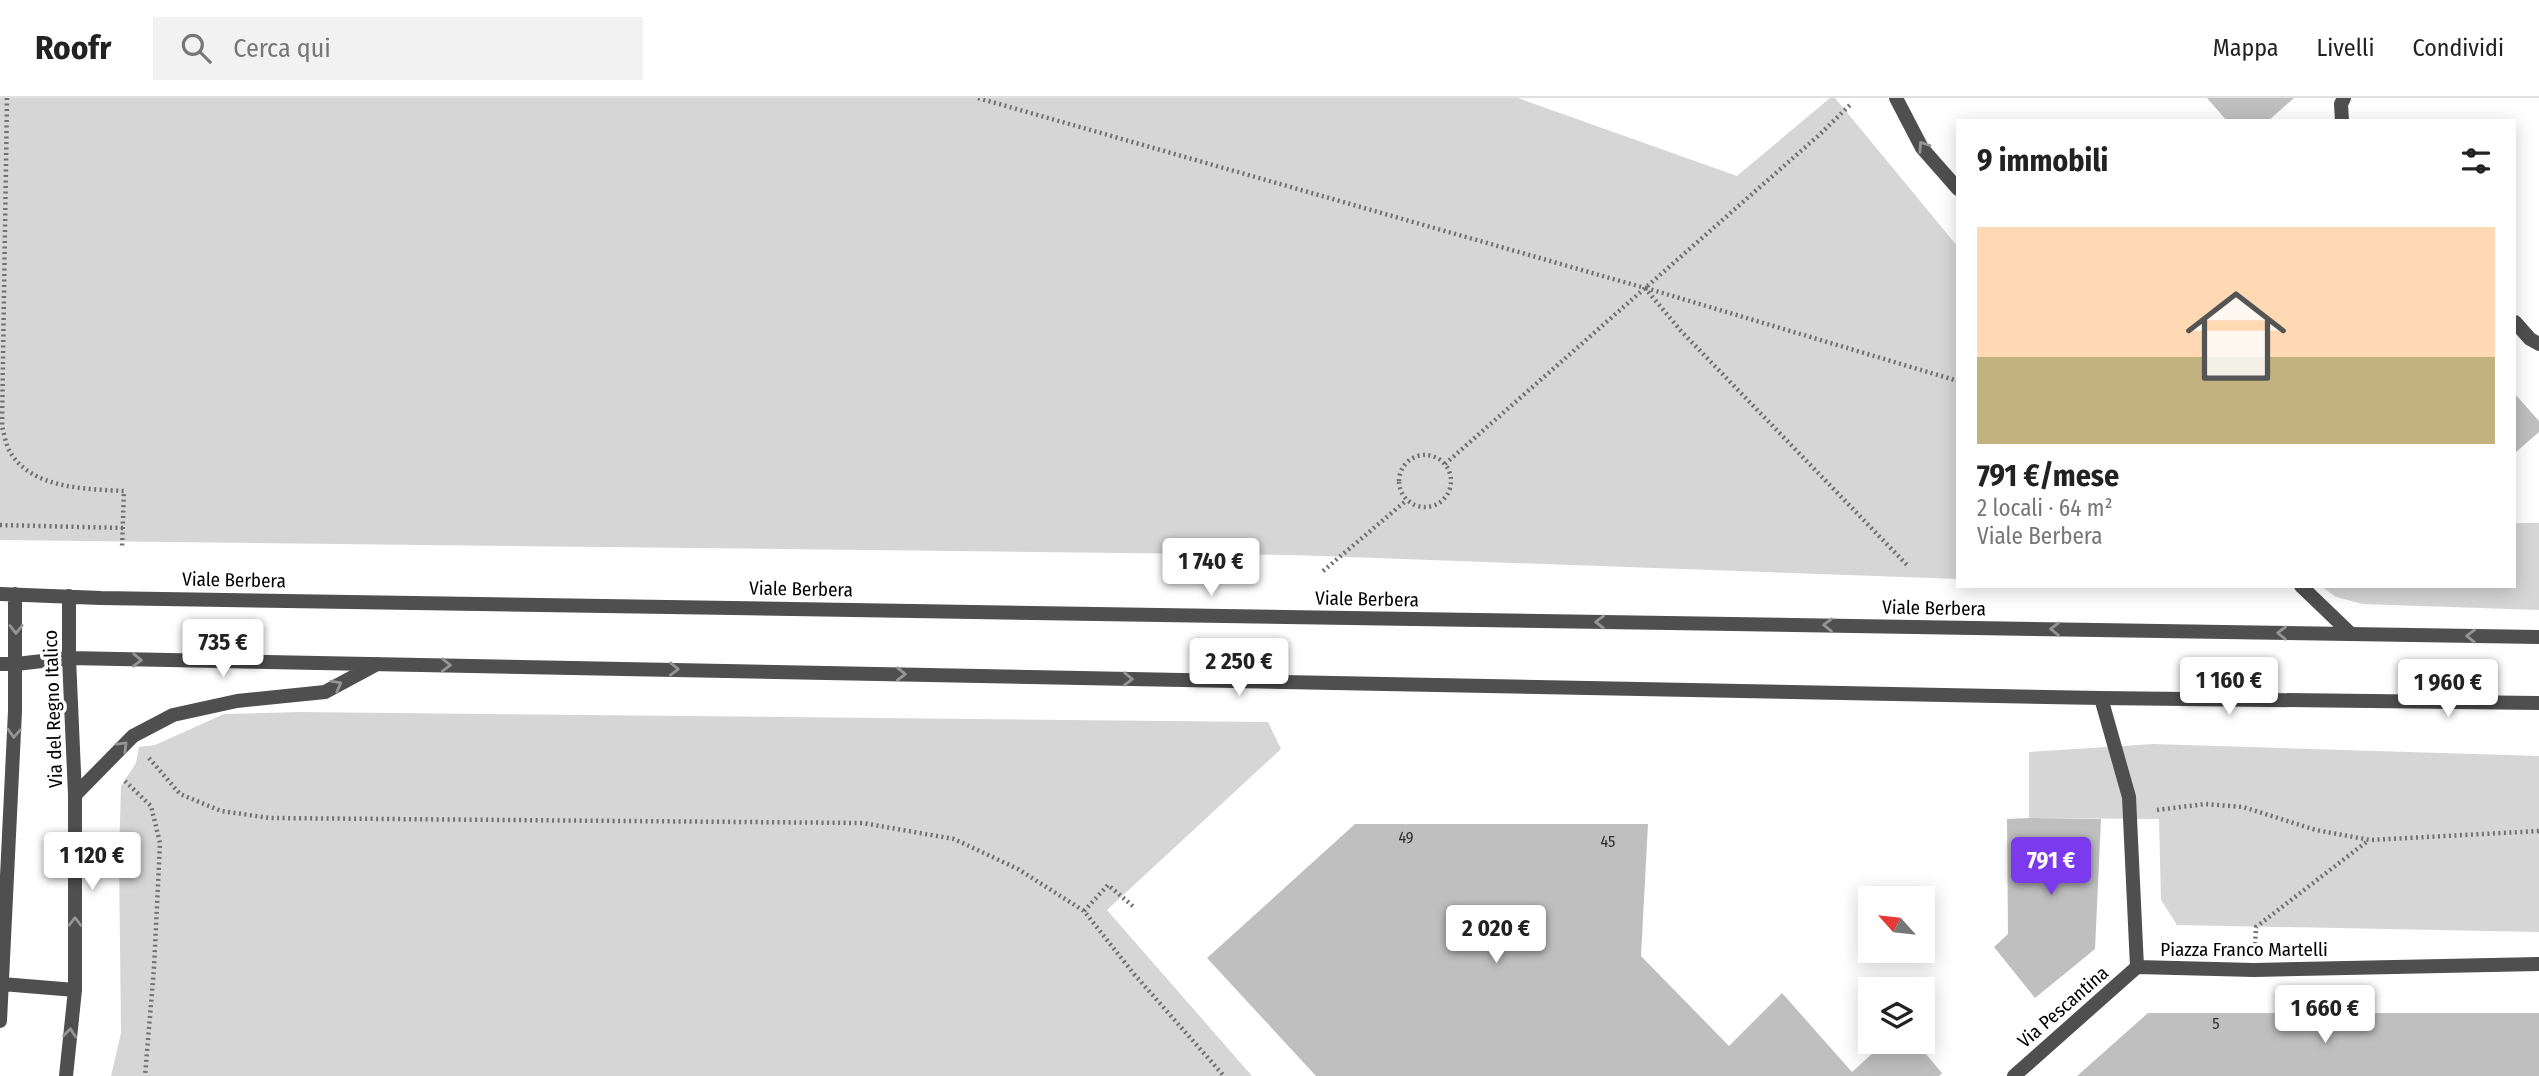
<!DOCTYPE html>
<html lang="it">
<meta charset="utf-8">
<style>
body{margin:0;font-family:"Fira Sans Condensed",sans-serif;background:#f2f2f2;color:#222;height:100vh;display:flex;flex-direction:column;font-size:26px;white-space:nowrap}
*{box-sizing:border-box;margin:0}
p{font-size:23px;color:#767676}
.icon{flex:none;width:38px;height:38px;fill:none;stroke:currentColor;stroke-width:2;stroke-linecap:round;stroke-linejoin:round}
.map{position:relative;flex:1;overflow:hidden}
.sheet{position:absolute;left:1956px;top:21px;width:560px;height:469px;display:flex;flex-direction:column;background:#fff;border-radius:0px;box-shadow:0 4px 18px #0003}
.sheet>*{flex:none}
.needle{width:46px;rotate:297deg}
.tools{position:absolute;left:1858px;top:788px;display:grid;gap:14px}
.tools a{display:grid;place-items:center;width:77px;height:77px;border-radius:0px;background:#fff;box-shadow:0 4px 18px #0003;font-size:35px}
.price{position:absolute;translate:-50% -60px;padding:0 16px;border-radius:7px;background:#fff;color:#222;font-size:23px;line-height:46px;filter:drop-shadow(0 2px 4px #0008)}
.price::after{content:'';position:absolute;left:50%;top:42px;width:21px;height:16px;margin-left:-10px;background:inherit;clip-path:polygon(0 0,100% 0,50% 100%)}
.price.current{background:#7c3aed;color:#fff}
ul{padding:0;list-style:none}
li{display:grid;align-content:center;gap:14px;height:371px;padding:0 21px}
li+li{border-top:2px solid #e0e0e0}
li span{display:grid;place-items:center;height:217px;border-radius:0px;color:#555}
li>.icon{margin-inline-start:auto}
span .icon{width:126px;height:126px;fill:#fffc;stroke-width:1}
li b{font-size:30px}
h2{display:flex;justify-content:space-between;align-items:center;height:84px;padding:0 21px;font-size:30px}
header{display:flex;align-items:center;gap:42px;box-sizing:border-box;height:98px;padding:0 35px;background:#fff;border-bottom:2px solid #e0e0e0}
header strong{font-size:33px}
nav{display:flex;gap:38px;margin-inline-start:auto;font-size:24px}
.search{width:490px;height:63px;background:#f2f2f2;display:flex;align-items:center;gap:18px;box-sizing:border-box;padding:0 24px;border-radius:0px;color:#767676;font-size:26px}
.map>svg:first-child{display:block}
</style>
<header>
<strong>Roofr</strong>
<div class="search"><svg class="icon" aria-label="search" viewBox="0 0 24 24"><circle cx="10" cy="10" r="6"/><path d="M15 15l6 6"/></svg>Cerca qui</div>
<nav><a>Mappa</a><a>Livelli</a><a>Condividi</a></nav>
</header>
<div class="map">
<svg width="2539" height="978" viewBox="0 0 2539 978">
<rect width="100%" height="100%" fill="#fff"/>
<path fill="#d6d6d6" d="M 0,0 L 1518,0 L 1737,78 L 1830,0 L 1835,0 L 1958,149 L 1958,481 L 1293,457 L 0,442 Z
M 2515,425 L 2539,425 L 2539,512 L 2363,506 L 2336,499 L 2321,488 L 2515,488 Z
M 300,614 L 1268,624 L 1281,651 L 1107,812 L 1252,978 L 111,978 L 121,935 L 119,759 L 121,688 L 136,665 L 139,649 L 155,647 L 224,616 Z
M 2153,646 L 2539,658 L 2539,834 L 2177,827 L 2161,802 L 2159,721 L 2029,720 L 2029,654 Z"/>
<path fill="#bfbfbf" d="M 2207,0 L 2294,0 L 2268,23 L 2227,23 Z
M 2515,296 L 2539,323 L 2539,334 L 2515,355 Z
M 2029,720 L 2101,721 L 2095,851 L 2035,900 L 1994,849 L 2008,836 L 2007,721 Z
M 1355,726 L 1648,726 L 1641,858 L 1729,948 L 1782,895 L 1852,974 L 1886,943 L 1915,943 L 1942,975 L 1939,978 L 1316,978 L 1207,860 Z
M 2148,915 L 2539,915 L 2539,978 L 2077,978 Z"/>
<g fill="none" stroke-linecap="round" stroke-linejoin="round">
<path stroke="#717171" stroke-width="4.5" stroke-dasharray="2 3.5" stroke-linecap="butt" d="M 7,0 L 2,328 C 4,336 6,347 10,354 C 32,391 86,391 124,393 L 122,450
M 978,0 L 1645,190 L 1681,233 L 1909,469
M 1646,190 L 1958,283
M1399 383a26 26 0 1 1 52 0a26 26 0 1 1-52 0Z
M 1445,366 L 1818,38 L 1852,5
M 0,427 L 123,430
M 1323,473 L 1407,402
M 149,660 L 180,696 L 221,713 L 270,720 L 863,725 L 954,741 L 1018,771 L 1084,813 L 1134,876 L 1224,978
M 125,683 L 151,708 L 160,745 L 154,870 L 145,978
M 2157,712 L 2205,706 L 2243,709 L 2316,732 L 2370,742 L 2539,733
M 1084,813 L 1108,787 L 1135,810
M 2255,846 L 2256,829 L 2369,742"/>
<path stroke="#4f4f4f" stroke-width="14" d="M 1896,0 L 1922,50 L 1958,91
M 2342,23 L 2341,6 L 2344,0
M 2515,224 L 2530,241 L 2539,246
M 2301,488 L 2351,536
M 2101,600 L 2129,699 L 2137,869
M 2137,869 L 2254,872 L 2539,866
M 2014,978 L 2137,869"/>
<path stroke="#4f4f4f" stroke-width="14" d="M 0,496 L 101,500 L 2539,539
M 0,566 L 16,566 L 69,560 L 2101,600 L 2539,605
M 75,697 L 133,638 L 173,617 L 237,603 L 325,594 L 377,566
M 2,886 L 75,892
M 0,923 L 15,613 L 15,496
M 66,978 L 75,892 L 75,697 L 69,560 L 69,498"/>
</g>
<defs><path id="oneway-chevron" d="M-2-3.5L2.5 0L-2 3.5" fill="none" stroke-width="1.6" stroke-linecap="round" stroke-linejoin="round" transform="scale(1.75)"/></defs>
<g stroke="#959595">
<use href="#oneway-chevron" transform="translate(1923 48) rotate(-124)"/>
<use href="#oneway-chevron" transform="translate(1600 524) rotate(-179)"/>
<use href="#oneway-chevron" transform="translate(1828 527) rotate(-179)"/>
<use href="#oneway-chevron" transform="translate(16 531) rotate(90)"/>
<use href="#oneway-chevron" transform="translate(2055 531) rotate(-179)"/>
<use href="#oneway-chevron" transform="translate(2282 535) rotate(-179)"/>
<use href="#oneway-chevron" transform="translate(2471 538) rotate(-179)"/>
<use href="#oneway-chevron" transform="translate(137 562) rotate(1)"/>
<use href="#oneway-chevron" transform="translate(446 567) rotate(1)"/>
<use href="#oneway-chevron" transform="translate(674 571) rotate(1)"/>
<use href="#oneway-chevron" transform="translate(901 576) rotate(1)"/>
<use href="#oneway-chevron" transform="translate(1128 581) rotate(1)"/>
<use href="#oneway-chevron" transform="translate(337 587) rotate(-28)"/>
<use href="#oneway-chevron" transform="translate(14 635) rotate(93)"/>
<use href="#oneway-chevron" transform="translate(123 648) rotate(-45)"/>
<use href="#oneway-chevron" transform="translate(75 824) rotate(-90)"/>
<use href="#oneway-chevron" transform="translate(70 935) rotate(-84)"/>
</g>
<g text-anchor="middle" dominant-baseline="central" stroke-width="7" stroke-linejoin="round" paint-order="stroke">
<g font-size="16" fill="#303030">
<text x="1406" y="739">49</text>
<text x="1608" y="743">45</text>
<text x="2216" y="925">5</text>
</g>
<g font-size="19" fill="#000" stroke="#fff">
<text transform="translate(234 482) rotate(1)">Viale Berbera</text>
<text transform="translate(801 491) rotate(1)">Viale Berbera</text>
<text transform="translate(1367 501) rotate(1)">Viale Berbera</text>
<text transform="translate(1934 510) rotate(1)">Viale Berbera</text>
<text transform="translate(53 611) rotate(-92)">Via del Regno Italico</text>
<text x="2244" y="851">Piazza Franco Martelli</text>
<text transform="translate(2063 909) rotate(-41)">Via Pescantina</text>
</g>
</g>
</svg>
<div class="tools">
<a><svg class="needle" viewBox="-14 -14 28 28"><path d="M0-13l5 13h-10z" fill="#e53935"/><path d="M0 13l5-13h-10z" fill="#767676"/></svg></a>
<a><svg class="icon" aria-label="layers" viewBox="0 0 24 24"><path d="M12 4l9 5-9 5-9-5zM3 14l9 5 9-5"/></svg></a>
</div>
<b class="price" style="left:1211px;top:500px">1 740 €</b>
<b class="price" style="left:223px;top:581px">735 €</b>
<b class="price" style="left:1239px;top:600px">2 250 €</b>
<b class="price" style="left:2229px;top:619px">1 160 €</b>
<b class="price" style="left:2448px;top:621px">1 960 €</b>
<b class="price" style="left:92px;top:794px">1 120 €</b>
<b class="price current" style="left:2051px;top:799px">791 €</b>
<b class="price" style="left:1496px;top:867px">2 020 €</b>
<b class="price" style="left:2325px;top:947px">1 660 €</b>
<section class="sheet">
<h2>9 immobili<svg class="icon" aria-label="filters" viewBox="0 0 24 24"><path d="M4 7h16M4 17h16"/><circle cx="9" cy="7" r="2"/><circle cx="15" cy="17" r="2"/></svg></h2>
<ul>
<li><span style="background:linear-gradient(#ffd9b3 60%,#c2b280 0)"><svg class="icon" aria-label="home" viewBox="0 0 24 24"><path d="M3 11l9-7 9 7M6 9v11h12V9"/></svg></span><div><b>791 €/mese</b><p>2 locali · 64 m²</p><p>Viale Berbera</p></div></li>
</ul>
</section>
</div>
